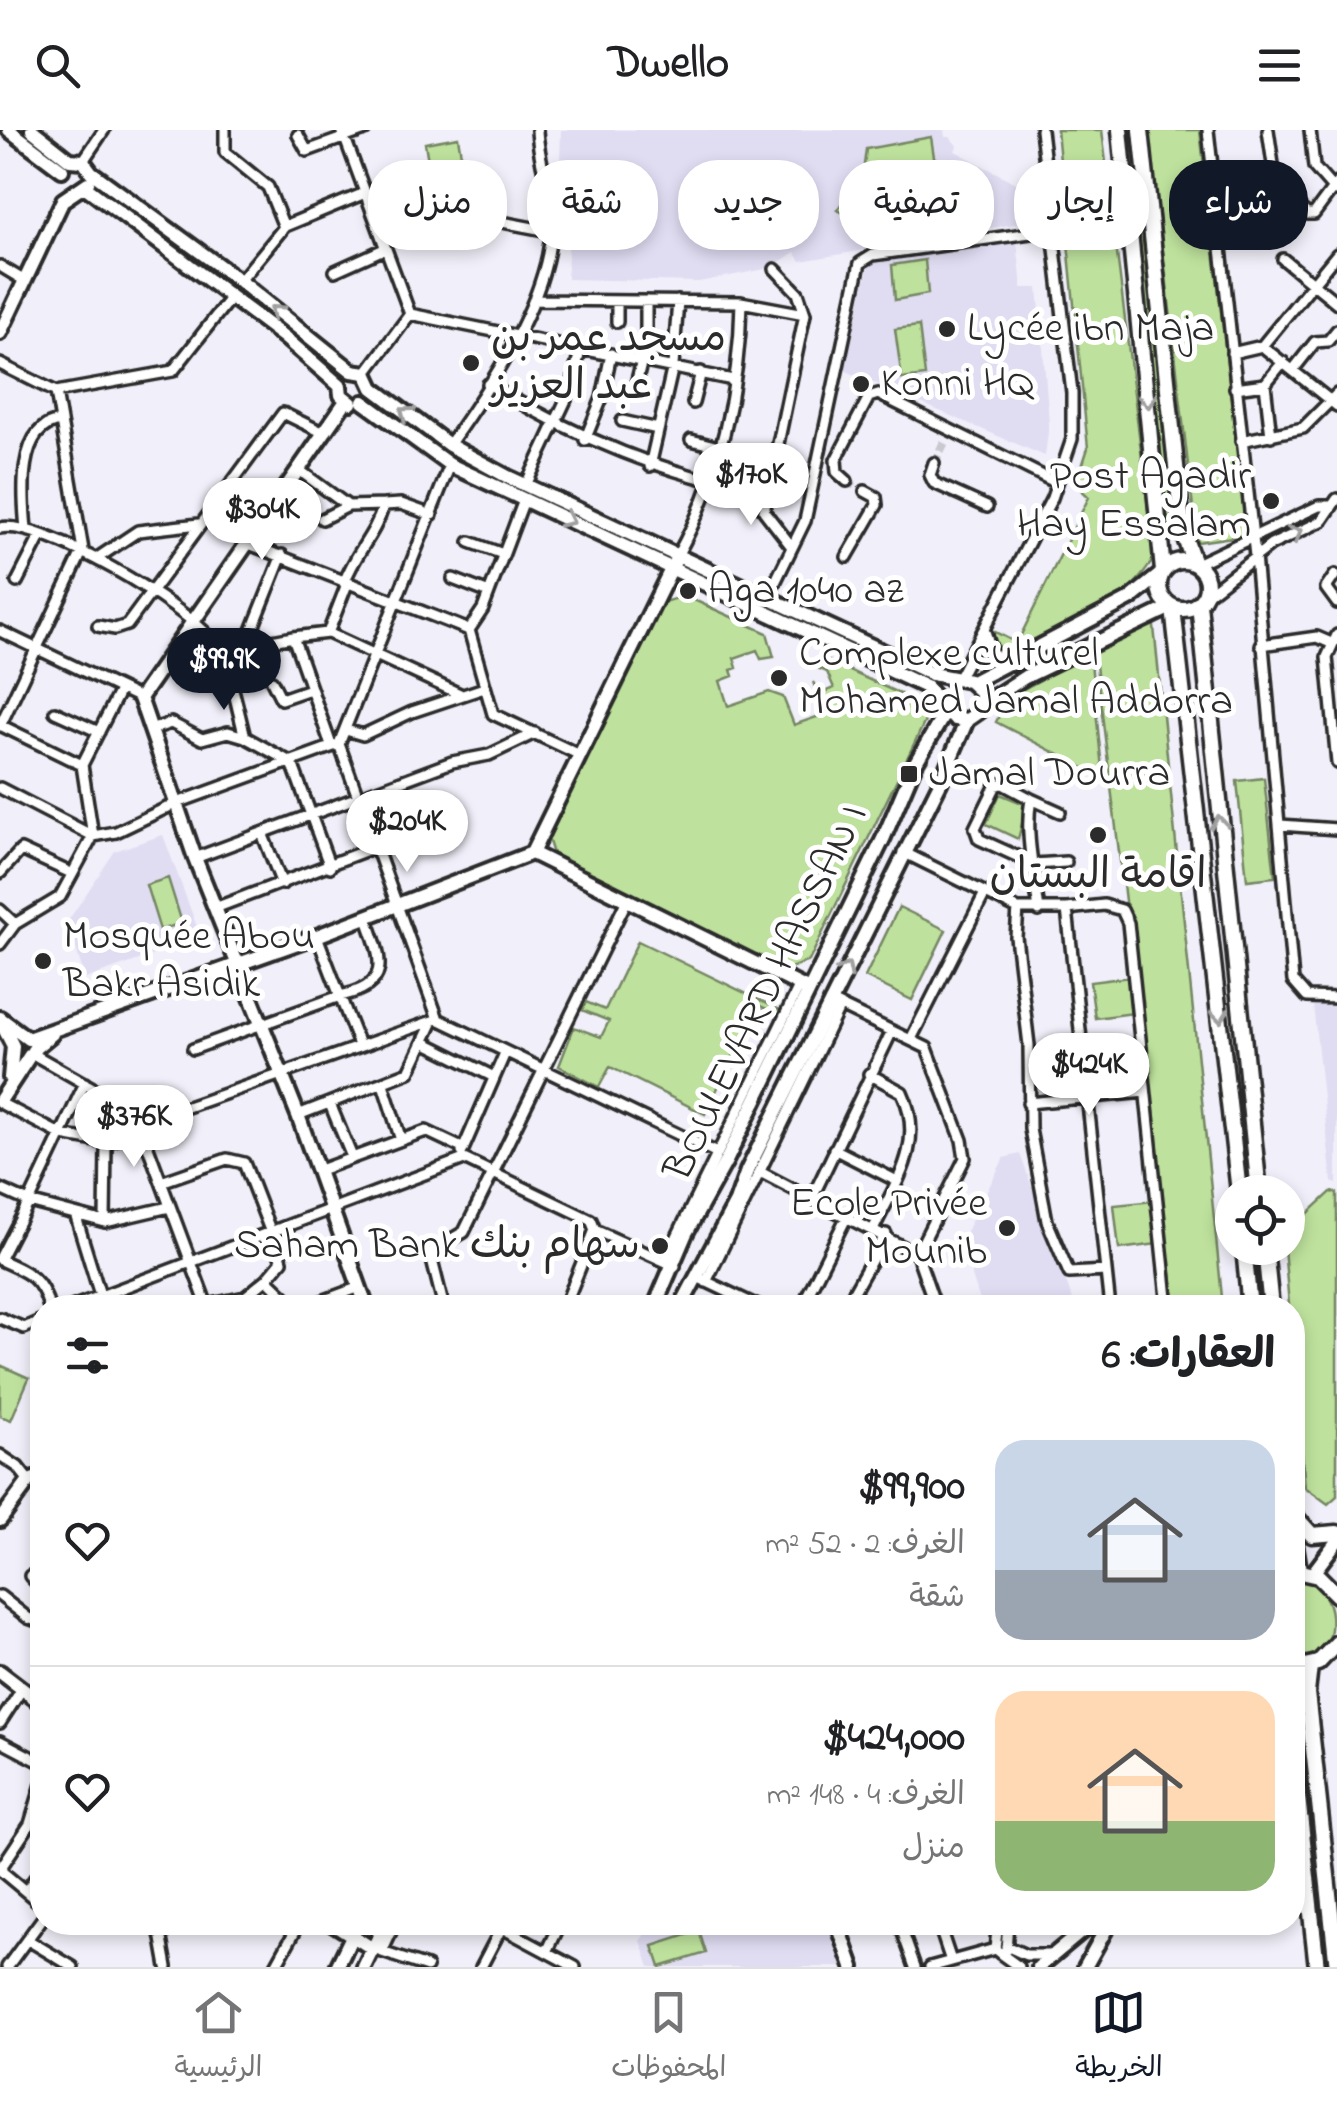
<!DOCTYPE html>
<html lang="ar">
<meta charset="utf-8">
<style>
body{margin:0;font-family:"Indie Flower","Playpen Sans Arabic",sans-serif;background:#f2f2f2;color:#202124;direction:rtl;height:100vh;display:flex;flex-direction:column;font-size:38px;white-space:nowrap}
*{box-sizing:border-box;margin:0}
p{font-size:32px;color:#757577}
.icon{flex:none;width:55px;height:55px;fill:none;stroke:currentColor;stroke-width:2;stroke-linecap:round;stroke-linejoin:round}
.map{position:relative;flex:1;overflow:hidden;direction:ltr}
.details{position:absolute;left:30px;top:1165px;width:1275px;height:640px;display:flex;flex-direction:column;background:#fff;border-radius:40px;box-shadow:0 5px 15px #0003;direction:rtl}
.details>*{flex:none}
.guide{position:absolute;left:30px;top:30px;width:1278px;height:90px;direction:rtl;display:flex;gap:20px}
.controls{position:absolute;left:1215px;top:1045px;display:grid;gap:20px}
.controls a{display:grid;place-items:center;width:90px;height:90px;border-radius:50%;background:#fff;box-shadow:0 5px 15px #0003;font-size:50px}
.price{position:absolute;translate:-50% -85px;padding:0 22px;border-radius:35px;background:#fff;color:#222;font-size:32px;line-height:65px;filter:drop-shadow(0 2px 5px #0008)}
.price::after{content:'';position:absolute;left:50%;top:60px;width:30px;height:22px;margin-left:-15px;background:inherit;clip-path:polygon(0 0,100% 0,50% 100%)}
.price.on{background:#111827;color:#fff}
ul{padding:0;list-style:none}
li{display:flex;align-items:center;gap:30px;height:250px;padding:0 30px}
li+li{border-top:2px solid #e0e0e0}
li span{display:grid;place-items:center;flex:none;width:280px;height:200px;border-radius:30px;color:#555}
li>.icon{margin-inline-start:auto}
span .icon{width:120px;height:120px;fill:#fffc;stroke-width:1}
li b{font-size:42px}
h2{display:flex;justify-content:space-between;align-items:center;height:120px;padding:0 30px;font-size:42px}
.chip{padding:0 35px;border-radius:40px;background:#fff;box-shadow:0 5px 15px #0003;font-size:35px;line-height:90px}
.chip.on{background:#111827;color:#fff}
header{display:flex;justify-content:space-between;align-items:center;height:130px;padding:0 30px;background:#fff;font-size:45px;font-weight:700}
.tab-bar{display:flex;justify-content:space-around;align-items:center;height:140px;border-top:2px solid #e0e0e0;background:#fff;font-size:28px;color:#757577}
.tab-bar a{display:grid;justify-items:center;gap:5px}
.tab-bar .on{color:#111827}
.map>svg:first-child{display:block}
</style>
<header><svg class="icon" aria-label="menu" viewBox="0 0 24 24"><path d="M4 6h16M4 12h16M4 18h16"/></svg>Dwello<svg class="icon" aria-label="search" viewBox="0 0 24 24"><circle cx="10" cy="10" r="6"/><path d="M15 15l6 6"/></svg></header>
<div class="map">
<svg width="1337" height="1837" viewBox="0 0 1337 1837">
<rect width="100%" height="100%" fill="#f1eff9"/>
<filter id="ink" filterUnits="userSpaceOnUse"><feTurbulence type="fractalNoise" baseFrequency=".01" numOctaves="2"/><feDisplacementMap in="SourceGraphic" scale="20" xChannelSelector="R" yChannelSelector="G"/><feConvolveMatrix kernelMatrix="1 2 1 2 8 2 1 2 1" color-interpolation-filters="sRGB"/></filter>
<g filter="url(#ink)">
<path fill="#e0dcf2" d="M 561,0 L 944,0 L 945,7 L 950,7 L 957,16 L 955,21 L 1023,57 L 1026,92 L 801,131 L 795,122 L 770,138 L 699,152 L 567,149 L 571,45 L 560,32 Z
M 1017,111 L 1022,158 L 1038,158 L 1049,293 L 1045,326 L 844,240 L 869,134 Z
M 163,705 L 201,808 L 85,849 L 68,791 L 115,721 Z
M 1313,874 L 1337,877 L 1337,1054 L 1332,1052 Z
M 1020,1024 L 1075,1177 L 982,1177 L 961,1111 L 1004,1028 Z
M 651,1793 L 830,1793 L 846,1837 L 650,1837 L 641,1811 Z"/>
<path fill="#bee29d" stroke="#748664" stroke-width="2.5" d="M 1057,0 L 1102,0 L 1154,428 C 1124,480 1062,501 1010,526 L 991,509 L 995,502 L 1017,513 L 1089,367 L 1076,355 L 1088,318 Z
M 1149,0 L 1200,0 L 1247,405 L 1197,412 Z
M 1128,2 L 1135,2 L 1155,202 L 1148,203 Z
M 458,7 L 466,55 L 433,61 L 425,13 Z
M 931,7 L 934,27 L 942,35 L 927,60 L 900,66 L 864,35 L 866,19 Z
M 862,46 L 869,46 L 892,72 L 846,84 L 837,80 Z
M 925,130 L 928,164 L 895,170 L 892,135 Z
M 919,196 L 925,246 L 902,249 L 895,199 Z
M 1150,212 L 1156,212 L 1176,398 L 1169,399 Z
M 685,466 L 767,503 L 774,527 L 761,529 L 757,520 L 734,528 L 737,538 L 731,540 L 733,546 L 720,551 L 728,576 L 769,562 L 783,567 L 794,595 L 831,582 L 827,571 L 821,573 L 813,552 L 822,563 L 834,558 L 827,542 L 813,536 L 824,529 L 922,574 L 927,587 L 809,831 L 785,840 L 554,727 L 548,708 L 663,472 Z
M 1153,487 L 1223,1177 L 1175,1177 L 1094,519 Z
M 1090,523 L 1103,648 L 996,592 L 1009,567 Z
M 1264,648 L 1275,747 L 1247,750 L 1237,651 Z
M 1000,664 L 1027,675 L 1018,709 L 986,694 Z
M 168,748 L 182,793 L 160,800 L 146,755 Z
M 899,777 L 946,800 L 912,870 L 865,847 Z
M 638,811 L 782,881 L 781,885 L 758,875 L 705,984 L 610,937 L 599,957 L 559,936 L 574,897 L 601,907 L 609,891 L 582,880 L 586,872 L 605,880 Z
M 1130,847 L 1134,883 L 1095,888 L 1090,852 Z
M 1331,1062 L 1337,1063 L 1337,1366 L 1328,1374 L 1305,1357 L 1284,1118 L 1288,1102 Z
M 1154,1071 L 1158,1114 L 1119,1119 L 1114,1075 Z
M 0,1235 L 29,1248 L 11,1290 L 0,1286 Z
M 1293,1449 C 1328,1450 1337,1483 1328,1513 L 1315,1524 L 1293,1529 Z
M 699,1801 L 706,1823 L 660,1837 L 653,1816 Z"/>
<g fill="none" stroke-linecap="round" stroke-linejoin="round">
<path stroke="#c9c8d0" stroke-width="9" stroke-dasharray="9 4.5" stroke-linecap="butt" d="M 934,333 L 944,313
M 847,351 L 865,361"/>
<defs>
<path id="street" d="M 225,0 L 225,22 L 268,57 L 284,97
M 342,0 L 410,184 L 733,250
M 1208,0 L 1255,426 L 1293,851 L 1307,867 L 1337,868
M 1268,0 L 1276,55 L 1307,84 L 1314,84 L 1337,53
M 1310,0 L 1314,37 L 1335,61
M 298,5 L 307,21 L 365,0
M 83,31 L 104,0
M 413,75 L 549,101
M 1283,129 L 1337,173
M 0,136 L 25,151
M 775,139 L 798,163 L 805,184 L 764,381 L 792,417
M 335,141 L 384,119
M 240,151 L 285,96 L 365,63
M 534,170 L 741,172 L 805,184
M 617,192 L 617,171
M 646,200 L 646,171
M 1262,216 L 1337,276
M 1232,223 L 1262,216 L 1337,124
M 0,234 L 56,262
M 1293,240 L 1315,212 L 1328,211 L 1337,200
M 366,243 L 410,184
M 488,254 C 578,309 664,344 768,364
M 1235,258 L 1265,254
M 634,262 L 642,230
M 693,273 L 701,242
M 622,291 L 658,299
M 1271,306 L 1265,254 L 1283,232
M 585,310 L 602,268 L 611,224
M 691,310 L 719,317
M 1241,311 L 1303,298 L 1337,264
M 449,315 C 493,253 564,148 550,68 C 545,45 538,24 537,0
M 934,333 L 930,345 L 934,353 L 987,377
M 650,336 L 673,236 L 678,171
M 299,340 L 348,376
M 847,351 L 837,342 L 836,330 L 869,267 L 878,264 L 1057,353
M 526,355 L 571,259 L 579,225
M 524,370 L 483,479 L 469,500 L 493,584 L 580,625
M 209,386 L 249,414 L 469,500
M 322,389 L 348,376 L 384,375
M 0,398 C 43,389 186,476 214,512 C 229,531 238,582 245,607
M 26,399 C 23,368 16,295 61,291
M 470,412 L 503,424
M 678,424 C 719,350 740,257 741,172
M 847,427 L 877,375 L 876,367 L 865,361
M 96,429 L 138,401 L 199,394
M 1196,434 L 1319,376 L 1331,376
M 1335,445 L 1326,458 L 1337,473
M 453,449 L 489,463
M 17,452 L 41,405
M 344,453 C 357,419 373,409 384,375 L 401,374 L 432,385
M 1205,466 L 1271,415 L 1322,391 L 1337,369
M 768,467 L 805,391 L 860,133 L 873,125 L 1052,100
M 98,496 L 115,499 L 127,495 L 283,283 L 324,303
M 0,501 L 140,568
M 328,503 L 460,564
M 1337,505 L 1327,527 L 1337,633
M 293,507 L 328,503 L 347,454
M 249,508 L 266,512 L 293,507 L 331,615
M 1261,515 L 1317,507 L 1331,513
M 220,526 L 249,508 L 282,425
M 272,551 L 281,569 L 310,559
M 957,551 L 1052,368 L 1072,309 L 1072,263 L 1041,0
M 55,582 L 99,602
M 0,595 L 82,635
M 0,596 L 83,420 L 56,262 L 173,241 L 231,167
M 150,600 L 171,593 L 202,609 L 228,602 L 245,607 L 292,633 L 330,737
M 346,600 L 363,605 L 412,582 L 484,558
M 339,614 L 438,889
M 0,658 L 93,706 L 116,702 L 177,673 L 339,614 L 450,335
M 1031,669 L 1060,682
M 1280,695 L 1337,699
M 262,703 L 282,754
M 903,722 L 1018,779 L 1067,779 L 1110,1178
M 195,728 L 452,632 L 489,625 L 535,603
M 0,743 L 21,720 L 71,743
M 215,778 L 375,717
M 1018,779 L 1016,807 L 1029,915 L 1030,999 L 1047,1091 L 1069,1143 L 1106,1141
M 1067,779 L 1104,775 L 1122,780 L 1128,793 L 1168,1178
M 0,780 L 15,794
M 1039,781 C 1035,745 1024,705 1031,669 L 1003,654 L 996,655 L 975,698 L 979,709 L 1034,734 L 1066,732
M 317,806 L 340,866 C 394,855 381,828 366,786
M 0,814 L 15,794 L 60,767 L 93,706 L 82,635 L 120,560
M 830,871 L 927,918 L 962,1010 L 965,1028 L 917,1124
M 911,909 L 985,763
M 424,912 L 494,947
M 193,919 L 340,866 L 359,915
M 33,924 L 135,982 L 208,1178
M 869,944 L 902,962 C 926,1013 896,1052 874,1098
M 85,953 L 29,1072 L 105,1092 L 169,1077
M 383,954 L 401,1010 L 426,1001 L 462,1018
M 0,973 L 62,1005 L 106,1013
M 1028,973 L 1145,962
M 330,974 L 352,1027
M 298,985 L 409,942 L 433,891
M 139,994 L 438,889 L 717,1023
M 834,1019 L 897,1051
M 462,1022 L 505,923
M 317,1041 L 401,1010
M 760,1042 L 917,1124 L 936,1178
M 161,1052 L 227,1029 L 244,1033 L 282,1131 L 267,1149
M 0,1059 L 29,1072 L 0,1128
M 812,1068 L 892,901
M 76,1087 L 104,1178
M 105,1092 L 106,1013 L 139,1001
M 0,1130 C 27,1142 42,1147 49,1178
M 665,1131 L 800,855
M 701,1149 L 762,1178
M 706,1152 L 840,876
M 207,1175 L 245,1167 L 267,1149 L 297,1178
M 69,1178 L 464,1029 L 591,1090 L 595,1100 L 675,1136
M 303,1178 L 360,1157
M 444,1178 L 430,1122 L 464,1102 L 627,770
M 564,1178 L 595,1100
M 801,1178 L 847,1086
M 851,1178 L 853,1163 L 886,1104
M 0,1188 L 24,1198 L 42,1190
M 0,1325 L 18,1337 L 29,1351
M 30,1446 L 42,1458
M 0,1466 L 28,1488 L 42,1493
M 0,1593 L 22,1559
M 0,1611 L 42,1633
M 0,1739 L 30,1694 L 42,1654
M 0,1740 L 42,1775
M 26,1761 L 42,1738
M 159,1792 L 167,1837
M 899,1792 L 915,1837
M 938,1792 L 951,1831
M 998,1792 L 995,1819 L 1001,1824 L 1006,1820 L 1008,1792
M 502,1798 L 575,1837
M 28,1810 L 73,1837
M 1006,1816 L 1026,1825 L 1051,1825
M 373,1819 L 427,1837
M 382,1822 L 396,1792
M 547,1822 L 561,1792
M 1001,1824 L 1019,1837
M 7,1837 L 42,1789
M 275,1837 L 300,1792
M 481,1837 L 503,1795
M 930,1837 L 995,1819"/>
<path id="secondary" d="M 9,0 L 62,40
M 32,0 L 70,30
M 70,30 L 83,31 L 91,42 L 240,151 L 352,241 L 366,243 L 373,258 L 449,315 L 508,347 L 932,544 L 969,551 L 982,563 L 980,581 L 967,590 L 955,589 L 926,557 L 450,335 L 363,272
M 84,56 L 284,207 L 340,256 L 341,265 L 351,273
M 0,203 L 63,70 L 88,53
M 346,271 L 140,568 L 195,728 L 298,985 L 367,1178
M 984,503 L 991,525 L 1012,533
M 972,552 L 1130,469 L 1161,444
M 983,574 L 1025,547 L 1171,477
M 532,723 L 809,860
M 0,888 L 28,909 L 317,806 L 532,723 L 675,431
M 0,891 L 13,916 L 10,948
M 0,971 L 34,919 L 52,904
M 654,1178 L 686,1103 L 726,1031 L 884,707 L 915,634 L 946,581
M 680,1178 L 736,1072 L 747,1041 L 940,653 L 967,590
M 0,1390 L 29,1351 L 42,1346
M 1313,1443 L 1337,1411
M 0,1542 L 42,1574
M 331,1792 L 373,1819
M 837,1792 L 853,1837
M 337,1837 L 359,1792
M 364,1837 L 386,1792
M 1039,1837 L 1093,1792
M 1085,1837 L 1110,1792"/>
<path id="primary" d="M 1120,0 L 1163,441
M 1141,0 L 1183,403 L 1194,433
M1159 455a24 24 0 1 1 48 0a24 24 0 1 1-48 0Z
M 1199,474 L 1259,1062
M 1173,478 L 1239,1062
M 1244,1118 L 1250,1178
M 1265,1118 L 1271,1178
M 1292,1383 L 1312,1405 L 1337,1403
M 1292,1397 L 1299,1440
M 1292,1440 L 1318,1446 L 1337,1465
M 1310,1536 L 1307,1563 L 1337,1837
M 1292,1539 L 1318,1533 L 1337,1513
M 1292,1613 L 1317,1837"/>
</defs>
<use href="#street" stroke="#2b2b2b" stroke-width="16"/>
<use href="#secondary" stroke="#2b2b2b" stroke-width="20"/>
<use href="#primary" stroke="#2b2b2b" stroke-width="21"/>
<use href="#street" stroke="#fff" stroke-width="9"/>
<use href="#secondary" stroke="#fff" stroke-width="12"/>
<use href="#primary" stroke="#fff" stroke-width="14"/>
</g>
<defs><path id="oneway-chevron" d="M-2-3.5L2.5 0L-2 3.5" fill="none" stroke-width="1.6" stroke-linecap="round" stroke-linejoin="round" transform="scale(2.5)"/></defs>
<g stroke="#a0a0a0">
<use href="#oneway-chevron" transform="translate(276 181) rotate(-140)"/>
<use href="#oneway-chevron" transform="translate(1148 271) rotate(84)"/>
<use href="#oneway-chevron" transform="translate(406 283) rotate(-143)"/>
<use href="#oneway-chevron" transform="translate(568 390) rotate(25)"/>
<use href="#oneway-chevron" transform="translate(1296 403) rotate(-25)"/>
<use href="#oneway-chevron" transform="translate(1219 692) rotate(-96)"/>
<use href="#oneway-chevron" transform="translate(846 839) rotate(-64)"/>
<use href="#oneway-chevron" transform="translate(1220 886) rotate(84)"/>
</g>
</g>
<g fill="#2b2b2b" stroke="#fff" stroke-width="4">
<circle cx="947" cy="199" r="10"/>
<circle cx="471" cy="233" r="10"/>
<circle cx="861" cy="254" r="10"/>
<circle cx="1271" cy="371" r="10"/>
<circle cx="688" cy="461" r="10"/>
<circle cx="779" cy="548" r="10"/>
<rect x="899" y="634" width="20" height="20" rx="5"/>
<circle cx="1098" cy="705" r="10"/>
<circle cx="43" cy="831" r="10"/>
<circle cx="1007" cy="1098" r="10"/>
<circle cx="660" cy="1116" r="10"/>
</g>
<g text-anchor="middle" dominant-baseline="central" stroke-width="10" stroke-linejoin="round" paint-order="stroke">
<g font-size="42" fill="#2b2b2b" stroke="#fff" text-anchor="start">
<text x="967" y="199">Lycée ibn Maja</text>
<text x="491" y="209">مسجد عمر بن<tspan x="491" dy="48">عبد العزيز</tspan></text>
<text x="881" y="254">Konni HQ</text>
<text x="1251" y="347" text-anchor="end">Post Agadir<tspan x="1251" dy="48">Hay Essalam</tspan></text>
<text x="708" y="461">Aga 1040 az</text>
<text x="799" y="524">Complexe culturel<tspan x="799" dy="48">Mohamed Jamal Addorra</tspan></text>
<text x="929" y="644">Jamal Dourra</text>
<text x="1098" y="746" text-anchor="middle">اقامة البستان</text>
<text x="63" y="807">Mosquée Abou<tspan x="63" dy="48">Bakr Asidik</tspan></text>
<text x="987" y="1074" text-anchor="end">Ecole Privée<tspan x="987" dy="48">Mounib</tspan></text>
<text x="640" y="1116" text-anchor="end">Saham Bank سهام بنك</text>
</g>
<g font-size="42" fill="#2b2b2b" stroke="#fff">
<text transform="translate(767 863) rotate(-64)">BOULEVARD HASSAN I</text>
</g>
</g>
</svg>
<div class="controls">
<a><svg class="icon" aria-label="locate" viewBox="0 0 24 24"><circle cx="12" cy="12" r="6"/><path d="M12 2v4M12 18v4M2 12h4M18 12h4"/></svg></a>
</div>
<b class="price" style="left:751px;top:398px">$170K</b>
<b class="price" style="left:262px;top:433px">$304K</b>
<b class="price on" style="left:224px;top:583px">$99.9K</b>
<b class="price" style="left:407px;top:745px">$204K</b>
<b class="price" style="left:1089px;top:988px">$424K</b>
<b class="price" style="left:134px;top:1040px">$376K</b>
<div class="guide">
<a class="chip on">شراء</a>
<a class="chip">إيجار</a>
<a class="chip">تصفية</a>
<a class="chip">جديد</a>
<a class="chip">شقة</a>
<a class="chip">منزل</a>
</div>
<section class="details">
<h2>العقارات: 6<svg class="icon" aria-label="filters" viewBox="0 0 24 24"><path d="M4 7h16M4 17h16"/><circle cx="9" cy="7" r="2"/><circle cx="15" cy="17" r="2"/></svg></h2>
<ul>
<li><span style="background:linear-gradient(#c9d6e8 65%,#9aa5b1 0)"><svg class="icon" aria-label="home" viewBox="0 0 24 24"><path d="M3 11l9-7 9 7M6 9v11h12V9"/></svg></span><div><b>$99,900</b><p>الغرف: 2 · 52 m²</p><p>شقة</p></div><svg class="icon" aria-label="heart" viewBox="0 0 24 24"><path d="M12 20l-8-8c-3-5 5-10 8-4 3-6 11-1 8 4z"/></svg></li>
<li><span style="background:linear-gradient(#ffd9b3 65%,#8fb573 0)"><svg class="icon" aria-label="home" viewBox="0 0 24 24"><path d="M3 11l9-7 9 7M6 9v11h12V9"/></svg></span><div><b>$424,000</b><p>الغرف: 4 · 148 m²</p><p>منزل</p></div><svg class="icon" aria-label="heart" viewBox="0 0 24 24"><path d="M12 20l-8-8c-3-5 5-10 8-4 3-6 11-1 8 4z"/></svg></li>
</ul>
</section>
</div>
<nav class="tab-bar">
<a class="on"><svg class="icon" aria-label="map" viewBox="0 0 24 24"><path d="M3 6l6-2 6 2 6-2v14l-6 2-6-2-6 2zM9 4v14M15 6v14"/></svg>الخريطة</a>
<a><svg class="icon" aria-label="saved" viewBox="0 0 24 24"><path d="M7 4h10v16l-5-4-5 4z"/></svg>المحفوظات</a>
<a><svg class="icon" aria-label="home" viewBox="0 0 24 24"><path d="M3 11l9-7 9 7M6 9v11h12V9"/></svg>الرئيسية</a>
</nav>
